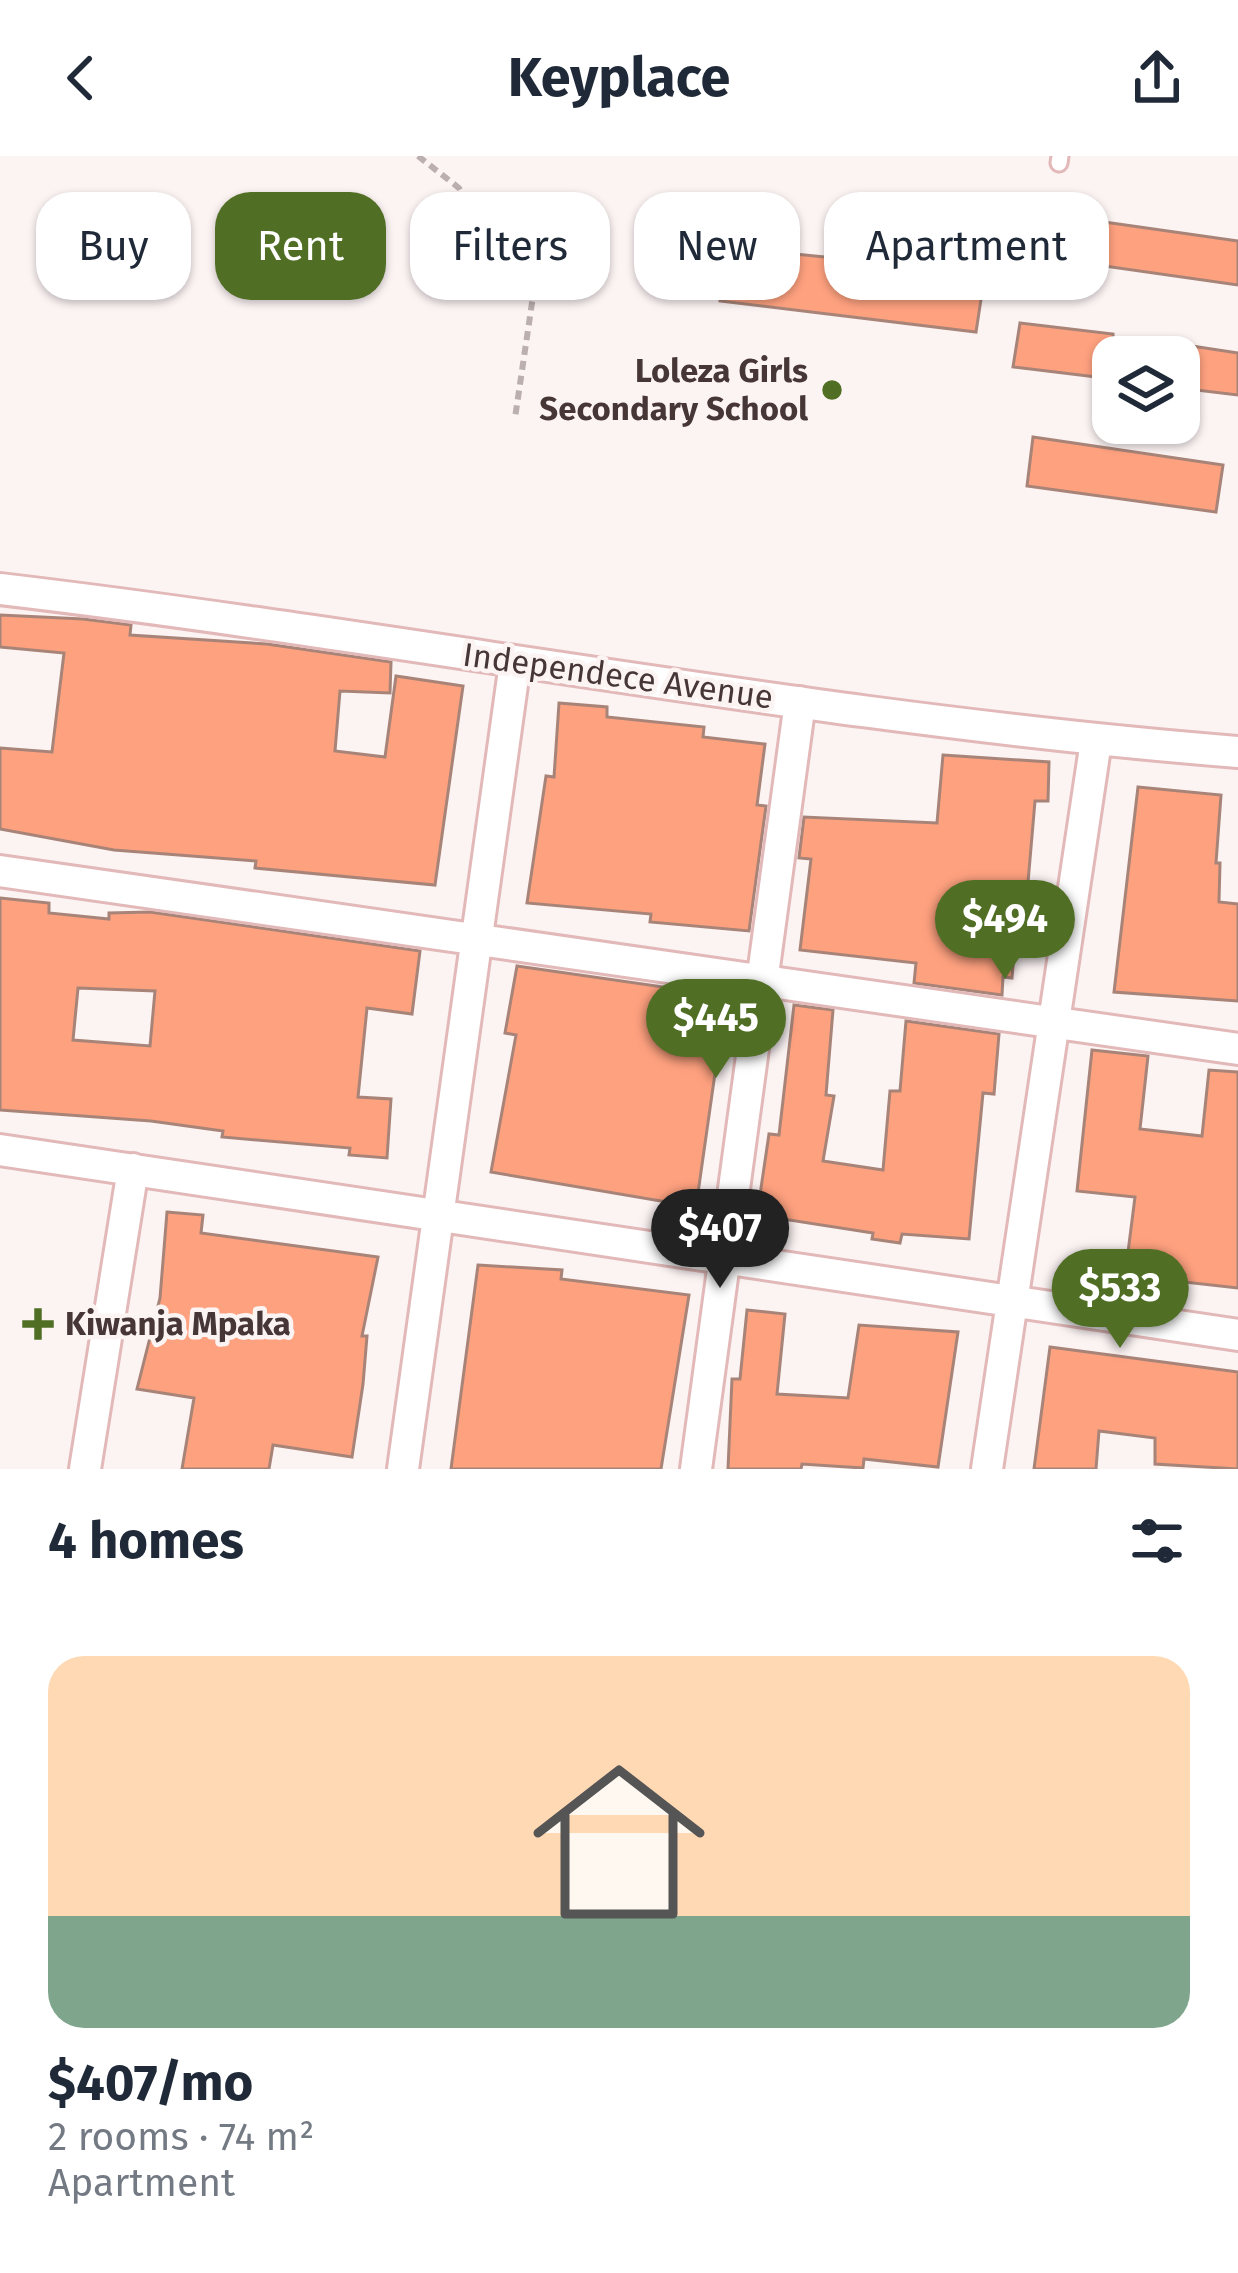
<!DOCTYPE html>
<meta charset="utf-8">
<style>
body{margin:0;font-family:"Fira Sans",sans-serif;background:#f6f6f7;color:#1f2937;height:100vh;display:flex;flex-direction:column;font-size:45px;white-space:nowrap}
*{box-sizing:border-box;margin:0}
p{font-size:39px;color:#747a83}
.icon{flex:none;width:66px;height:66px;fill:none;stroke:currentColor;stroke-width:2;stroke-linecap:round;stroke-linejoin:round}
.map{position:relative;height:1313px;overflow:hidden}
.panel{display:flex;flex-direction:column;background:#fff;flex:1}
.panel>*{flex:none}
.banner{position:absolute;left:36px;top:36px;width:1167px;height:108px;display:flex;gap:24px}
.tools{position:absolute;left:1092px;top:180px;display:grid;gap:24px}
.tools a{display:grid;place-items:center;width:108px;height:108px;border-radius:24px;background:#fff;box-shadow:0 3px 9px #0004;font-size:60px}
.price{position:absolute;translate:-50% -102px;padding:0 27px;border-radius:42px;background:#506f25;color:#fff;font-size:39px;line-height:78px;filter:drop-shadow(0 3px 6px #0008)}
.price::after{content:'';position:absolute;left:50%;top:72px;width:36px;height:27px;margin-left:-18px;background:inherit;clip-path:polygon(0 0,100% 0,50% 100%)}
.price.current{background:#222;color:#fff}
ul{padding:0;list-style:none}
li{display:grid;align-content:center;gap:24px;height:636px;padding:0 48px}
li+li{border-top:3px solid #e0e1e3}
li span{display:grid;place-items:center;height:372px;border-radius:36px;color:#555}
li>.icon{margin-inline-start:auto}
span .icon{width:216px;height:216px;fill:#fffc;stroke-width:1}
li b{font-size:51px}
h2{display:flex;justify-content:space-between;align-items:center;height:144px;padding:0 48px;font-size:51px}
.chip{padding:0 42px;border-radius:36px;background:#fff;box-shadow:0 3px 9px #0004;font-size:42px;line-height:108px}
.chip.current{background:#506f25;color:#fff}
header{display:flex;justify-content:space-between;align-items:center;height:156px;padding:0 48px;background:#fff;font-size:54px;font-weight:700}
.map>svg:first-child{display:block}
</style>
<header><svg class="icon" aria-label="back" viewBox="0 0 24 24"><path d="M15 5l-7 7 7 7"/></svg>Keyplace<svg class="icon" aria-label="share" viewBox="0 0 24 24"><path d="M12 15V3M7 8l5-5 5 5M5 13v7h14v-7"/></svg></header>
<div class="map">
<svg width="1238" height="1313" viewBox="0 0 1238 1313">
<rect width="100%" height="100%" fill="#fcf3f3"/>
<path fill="#fea17f" stroke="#a88478" stroke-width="3" fill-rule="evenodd" d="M 1034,56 L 1238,85 L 1238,129 L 1027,99 Z
M 725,91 L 985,117 L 976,176 L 720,145 Z
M 1020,167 L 1113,178 L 1113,223 L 1013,211 Z
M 1179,188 L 1238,197 L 1238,239 L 1179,232 Z
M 1033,281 L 1223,309 L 1216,356 L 1027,330 Z
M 0,459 L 83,463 L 131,469 L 130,479 L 267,488 L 391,506 L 390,537 L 340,535 L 335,595 L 385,601 L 396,520 L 463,530 L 435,729 L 255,712 L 256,705 L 114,694 L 0,673 L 0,592 L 52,596 L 64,497 L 0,491 Z
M 559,547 L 607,551 L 607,561 L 704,571 L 703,581 L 765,588 L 757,649 L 766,650 L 749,775 L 650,766 L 651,758 L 527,747 L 546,620 L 554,621 Z
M 943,599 L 1049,606 L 1048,645 L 1035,645 L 1027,738 L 1019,738 L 1012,822 L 1003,821 L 1002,839 L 914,827 L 916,807 L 800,794 L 811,703 L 799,702 L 804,661 L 937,667 Z
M 1138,631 L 1221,639 L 1216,707 L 1220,707 L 1219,746 L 1238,748 L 1238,845 L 1114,836 Z
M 0,742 L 49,747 L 49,757 L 109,763 L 109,757 L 150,756 L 420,795 L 412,858 L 367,852 L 358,941 L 391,943 L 387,1002 L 349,999 L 350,992 L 222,981 L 223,975 L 151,965 L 0,954 ZM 78,832 L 155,835 L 150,890 L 73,884 Z
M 517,810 L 726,840 L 696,1051 L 491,1016 L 516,879 L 505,877 Z
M 794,849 L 833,854 L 826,939 L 834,940 L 823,1005 L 883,1014 L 890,935 L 900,935 L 906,865 L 999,878 L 994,938 L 983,937 L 969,1083 L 902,1078 L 900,1087 L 872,1083 L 873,1077 L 757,1059 L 769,978 L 779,979 Z
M 1092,894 L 1148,900 L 1140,973 L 1202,980 L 1209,914 L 1238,916 L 1238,1132 L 1184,1126 L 1185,1119 L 1126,1112 L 1135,1041 L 1077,1035 Z
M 167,1056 L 203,1059 L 201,1077 L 378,1101 L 362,1180 L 367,1180 L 363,1228 L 352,1301 L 273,1289 L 269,1313 L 182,1313 L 194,1242 L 137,1233 L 160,1142 Z
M 478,1109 L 562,1114 L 561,1123 L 689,1139 L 661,1313 L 451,1313 Z
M 747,1154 L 785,1158 L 777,1238 L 848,1242 L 859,1169 L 958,1176 L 938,1311 L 864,1303 L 863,1312 L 802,1308 L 801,1313 L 728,1313 L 732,1223 L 740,1223 Z
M 1050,1191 L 1238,1216 L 1238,1313 L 1155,1308 L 1155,1282 L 1099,1275 L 1096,1313 L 1034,1313 Z"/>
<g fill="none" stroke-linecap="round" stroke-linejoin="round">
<defs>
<path id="lane" d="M 1059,7 L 1060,0"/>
<path id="street" d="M 0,433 C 413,482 823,563 1238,596
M 0,715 L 1238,893
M 0,994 L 1238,1179
M 85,1313 L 133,1013
M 403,1313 L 515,507
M 696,1313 L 800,546
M 987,1313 L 1096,585"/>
</defs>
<use href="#lane" stroke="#e2b9b8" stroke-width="21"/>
<use href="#street" stroke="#e2b9b8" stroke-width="36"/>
<path stroke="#bbafaf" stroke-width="6" stroke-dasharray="9 6" stroke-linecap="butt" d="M 418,0 L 459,32 L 478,70 L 527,107 L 533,140 L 515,262"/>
<use href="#lane" stroke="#fff" stroke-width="15"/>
<use href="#street" stroke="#fff" stroke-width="30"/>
</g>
<g fill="#506f25" stroke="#fcf3f3" stroke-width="4.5">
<circle cx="832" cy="234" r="12"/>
<path d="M32 1150h12v12h12v12h-12v12h-12v-12h-12v-12h12z"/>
</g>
<g text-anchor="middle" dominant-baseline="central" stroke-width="9" stroke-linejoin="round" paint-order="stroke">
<g font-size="33" font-weight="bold" fill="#463636" stroke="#fcf3f3" text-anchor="end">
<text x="808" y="215">Loleza Girls<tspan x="808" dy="38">Secondary School</tspan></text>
<text x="65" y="1168" text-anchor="start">Kiwanja Mpaka</text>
</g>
<g font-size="33" fill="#463636" stroke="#fcf3f3">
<text transform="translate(618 520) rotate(8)">Independece Avenue</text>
</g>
</g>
</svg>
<div class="tools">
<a><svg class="icon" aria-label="layers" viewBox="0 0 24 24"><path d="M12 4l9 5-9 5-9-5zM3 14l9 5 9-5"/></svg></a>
</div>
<b class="price" style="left:1005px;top:826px">$494</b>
<b class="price" style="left:716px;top:925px">$445</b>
<b class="price current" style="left:720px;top:1135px">$407</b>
<b class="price" style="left:1120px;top:1195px">$533</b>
<div class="banner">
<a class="chip">Buy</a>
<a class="chip current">Rent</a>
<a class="chip">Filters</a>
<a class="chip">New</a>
<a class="chip">Apartment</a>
</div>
</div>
<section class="panel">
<h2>4 homes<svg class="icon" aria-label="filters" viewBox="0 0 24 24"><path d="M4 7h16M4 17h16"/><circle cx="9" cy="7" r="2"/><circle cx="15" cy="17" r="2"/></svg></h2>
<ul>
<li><span style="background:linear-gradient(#ffd9b3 70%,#7fa58c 0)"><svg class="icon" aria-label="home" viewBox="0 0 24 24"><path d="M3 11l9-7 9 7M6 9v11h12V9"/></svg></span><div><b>$407/mo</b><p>2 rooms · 74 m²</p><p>Apartment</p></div></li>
</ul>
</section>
